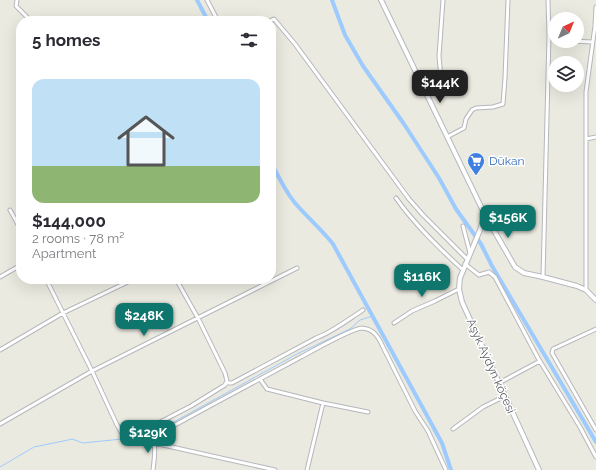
<!DOCTYPE html>
<meta charset="utf-8">
<style>
body{margin:0;font-family:Raleway,sans-serif;background:#f7f7f7;color:#2b2b33;height:100vh;display:flex;flex-direction:column;font-size:15px;white-space:nowrap}
*{box-sizing:border-box;margin:0}
p{font-size:13px;color:#7c7c81}
.icon{flex:none;width:22px;height:22px;fill:none;stroke:currentColor;stroke-width:2;stroke-linecap:round;stroke-linejoin:round}
.map{position:relative;flex:1;overflow:hidden}
.side{position:absolute;left:16px;top:16px;width:260px;height:268px;display:flex;flex-direction:column;background:#fff;border-radius:16px;box-shadow:0 4px 16px #0002}
.side>*{flex:none}
.needle{width:26px;rotate:43deg}
.buttons{position:absolute;left:548px;top:12px;display:grid;gap:8px}
.buttons a{display:grid;place-items:center;width:36px;height:36px;border-radius:50%;background:#fff;box-shadow:0 4px 16px #0002;font-size:20px}
.price{position:absolute;translate:-50% -34px;padding:0 9px;border-radius:8px;background:#0f766e;color:#fff;font-size:13px;line-height:26px;filter:drop-shadow(0 1px 2px #0008)}
.price::after{content:'';position:absolute;left:50%;top:24px;width:12px;height:9px;margin-left:-6px;background:inherit;clip-path:polygon(0 0,100% 0,50% 100%)}
.price.active{background:#222;color:#fff}
ul{padding:0;list-style:none}
li{display:grid;align-content:center;gap:8px;height:212px;padding:0 16px}
li span{display:grid;place-items:center;height:124px;border-radius:12px;color:#555}
li>.icon{margin-inline-start:auto}
span .icon{width:72px;height:72px;fill:#fffc;stroke-width:1}
li b{font-size:17px}
h2{display:flex;justify-content:space-between;align-items:center;height:48px;padding:0 16px;font-size:17px}
.map>svg:first-child{display:block}
</style>
<div class="map">
<svg width="596" height="470" viewBox="0 0 596 470">
<rect width="100%" height="100%" fill="#ebeae0"/>
<g fill="none" stroke-linecap="round" stroke-linejoin="round">
<path stroke="#9ecbfd" stroke-width="1" d="M 152,434 L 297,354 L 350,329 L 360,320 L 373,316
M 0,467 L 34,447 L 68,440 L 72,439 L 83,443 L 141,437 L 149,435"/>
<path stroke="#9ecbfd" stroke-width="4" d="M 197,0 L 208,21
M 332,0 L 345,35 L 363,66 L 404,124 L 439,178 L 456,209 L 481,244 L 492,266 L 596,442
M 271,162 C 278,176 285,191 295,203 C 307,217 321,229 333,244 L 442,443 L 451,470"/>
<defs>
<path id="street" d="M 17,0 L 16,6 L 31,21
M 207,0 L 218,21
M 270,21 L 274,19 L 295,44 L 409,199 L 423,215 L 467,259
M 570,41 L 593,42
M 424,90 L 438,83 L 441,78 L 439,56 L 443,0
M 447,137 L 464,128 L 466,119 L 472,110 L 476,108 L 493,107 L 503,104 L 505,78 L 508,0
M 586,139 L 596,137
M 396,198 C 415,225 439,248 463,270
M 10,210 L 21,230
M 463,226 L 470,253
M 465,264 L 479,275 L 489,272 L 495,277 L 538,358 L 580,427 L 596,457
M 0,277 L 21,265
M 543,277 L 549,36 L 548,0
M 46,279 L 92,371 L 117,425 L 121,432 L 133,433 L 145,430 L 191,406 L 225,385 L 227,381 L 225,373 L 199,320 L 176,279
M 586,290 L 586,92 L 595,26 L 596,7
M 394,323 L 412,311 L 435,301 L 459,289
M 596,329 L 553,349 L 552,353 L 596,430
M 0,350 L 63,313 L 134,279
M 260,379 L 267,389 L 323,403
M 226,383 L 232,383 L 316,338 C 331,333 349,319 363,310
M 499,383 L 540,361
M 0,424 L 92,371 L 297,268
M 148,429 C 157,444 155,453 153,470
M 453,429 L 483,407 L 505,396
M 153,437 C 202,410 252,383 301,357 C 312,351 353,328 362,328 C 373,329 378,336 382,345 L 415,411 L 428,431 L 446,470
M 154,443 L 275,470
M 307,470 L 323,403 L 368,412"/>
<path id="secondary" d="M 381,0 L 485,215 L 515,267 L 524,273 L 543,277 L 577,286 L 586,290 L 596,300
M 485,215 L 480,230 L 460,278 L 459,289 L 462,302 L 539,470"/>
</defs>
<use href="#street" stroke="#b5b7bc" stroke-width="5"/>
<use href="#secondary" stroke="#b5b8bf" stroke-width="6"/>
<use href="#street" stroke="#fff" stroke-width="3"/>
<use href="#secondary" stroke="#fff" stroke-width="4"/>
</g>
<defs>
<symbol id="supermarket-pin" viewBox="-11 -11 22 30"><path d="M0 17L-7.5 6A9.5 9.5 0 1 1 7.5 6Z" fill="#3f7fe0" stroke="#fff"/><path d="M-6-5.5h2.5l.6 2H6L4.5 2H-2.5L-4.4-4H-6ZM-1.5 3.2a1.3 1.3 0 1 0 .1 0ZM3 3.2a1.3 1.3 0 1 0 .1 0Z" fill="#fff"/></symbol>
</defs>
<g fill-rule="evenodd">
<use href="#supermarket-pin" x="466" y="151" width="20" height="27"/>
</g>
<g text-anchor="middle" dominant-baseline="central" stroke-width="3" stroke-linejoin="round" paint-order="stroke">
<g font-size="12" fill="#366cbe" stroke="#fff" text-anchor="start">
<text x="489" y="161">Dükan</text>
</g>
<g font-size="12" fill="#585b61" stroke="#fff">
<text transform="translate(491 366) rotate(66)">Aşyk Aýdyn köçesi</text>
</g>
</g>
</svg>
<div class="buttons">
<a><svg class="needle" viewBox="-14 -14 28 28"><path d="M0-13l5 13h-10z" fill="#e53935"/><path d="M0 13l5-13h-10z" fill="#7c7c81"/></svg></a>
<a><svg class="icon" aria-label="layers" viewBox="0 0 24 24"><path d="M12 4l9 5-9 5-9-5zM3 14l9 5 9-5"/></svg></a>
</div>
<b class="price active" style="left:440px;top:104px">$144K</b>
<b class="price" style="left:508px;top:239px">$156K</b>
<b class="price" style="left:422px;top:298px">$116K</b>
<b class="price" style="left:144px;top:337px">$248K</b>
<b class="price" style="left:148px;top:454px">$129K</b>
<section class="side">
<h2>5 homes<svg class="icon" aria-label="filters" viewBox="0 0 24 24"><path d="M4 7h16M4 17h16"/><circle cx="9" cy="7" r="2"/><circle cx="15" cy="17" r="2"/></svg></h2>
<ul>
<li><span style="background:linear-gradient(#bfe0f5 70%,#8fb573 0)"><svg class="icon" aria-label="home" viewBox="0 0 24 24"><path d="M3 11l9-7 9 7M6 9v11h12V9"/></svg></span><div><b>$144,000</b><p>2 rooms · 78 m²</p><p>Apartment</p></div></li>
</ul>
</section>
</div>
